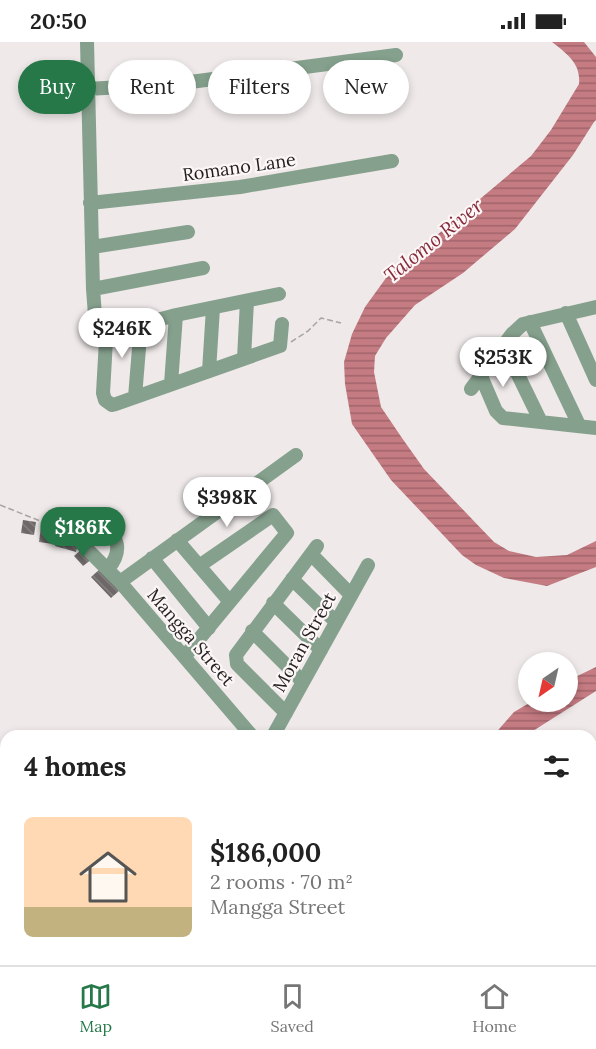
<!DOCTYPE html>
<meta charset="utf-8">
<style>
body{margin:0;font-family:Lora,serif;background:#f2f2f2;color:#222;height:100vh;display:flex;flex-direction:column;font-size:22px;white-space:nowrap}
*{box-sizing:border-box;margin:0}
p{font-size:20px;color:#767676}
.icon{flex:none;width:33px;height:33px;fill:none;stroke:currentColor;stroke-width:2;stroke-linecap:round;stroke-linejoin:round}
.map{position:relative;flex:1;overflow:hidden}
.details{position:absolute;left:0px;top:688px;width:597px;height:236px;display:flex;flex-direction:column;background:#fff;border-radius:18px 18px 0 0;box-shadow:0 3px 9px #0003}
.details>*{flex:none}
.hud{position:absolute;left:18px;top:18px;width:561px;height:54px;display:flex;gap:12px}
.needle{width:39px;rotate:214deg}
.buttons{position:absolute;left:518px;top:610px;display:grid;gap:12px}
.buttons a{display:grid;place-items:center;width:60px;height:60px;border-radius:50%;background:#fff;box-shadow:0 3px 9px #0003;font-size:30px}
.price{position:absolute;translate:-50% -51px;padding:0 14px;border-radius:21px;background:#fff;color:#222;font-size:20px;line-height:39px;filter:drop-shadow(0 2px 3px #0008)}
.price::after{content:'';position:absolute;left:50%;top:36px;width:18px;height:14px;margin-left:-9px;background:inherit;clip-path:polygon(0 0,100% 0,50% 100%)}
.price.current{background:#267849;color:#fff}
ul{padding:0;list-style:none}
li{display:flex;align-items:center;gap:18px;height:150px;padding:0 24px}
li span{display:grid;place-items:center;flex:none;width:168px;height:120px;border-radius:9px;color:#555}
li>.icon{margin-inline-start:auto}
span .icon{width:72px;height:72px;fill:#fffc;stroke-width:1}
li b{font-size:26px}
h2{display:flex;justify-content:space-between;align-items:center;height:72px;padding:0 24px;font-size:26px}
.tag{padding:0 21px;border-radius:27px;background:#fff;box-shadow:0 3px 9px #0003;font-size:21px;line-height:54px}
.tag.current{background:#267849;color:#fff}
.status{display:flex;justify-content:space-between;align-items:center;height:42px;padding:0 30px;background:#fff;direction:ltr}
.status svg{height:16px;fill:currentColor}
.tabs{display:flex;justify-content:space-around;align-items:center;height:84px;border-top:2px solid #e0e0e0;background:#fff;font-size:16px;color:#767676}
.tabs a{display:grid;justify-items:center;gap:3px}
.tabs .current{color:#267849}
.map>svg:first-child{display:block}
</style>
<div class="status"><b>20:50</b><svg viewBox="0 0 49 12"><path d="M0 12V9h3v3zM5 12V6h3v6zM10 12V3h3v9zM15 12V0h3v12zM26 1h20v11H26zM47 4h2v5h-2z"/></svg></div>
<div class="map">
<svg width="596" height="923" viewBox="0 0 596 923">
<defs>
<pattern id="water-rules" width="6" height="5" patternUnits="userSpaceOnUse" patternTransform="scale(1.5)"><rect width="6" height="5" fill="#c57b82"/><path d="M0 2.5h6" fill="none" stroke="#a0646a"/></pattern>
<pattern id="building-back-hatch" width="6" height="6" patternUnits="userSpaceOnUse" patternTransform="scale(1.5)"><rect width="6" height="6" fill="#6e6868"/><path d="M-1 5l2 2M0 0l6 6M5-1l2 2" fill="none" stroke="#858181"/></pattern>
</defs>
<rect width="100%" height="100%" fill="#efe9e9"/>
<path fill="url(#water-rules)" d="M 552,0 L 584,0 L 596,15 L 596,78 L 594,80 L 573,113 L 515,187 L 463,231 L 415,263 L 386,296 L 375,314 L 374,330 L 381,365 L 402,396 L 424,427 L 494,500 L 509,509 L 536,515 L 567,513 L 596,499 L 596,525 L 547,544 L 504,536 L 476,523 L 462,513 L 391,438 L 352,382 L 345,342 L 344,320 L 352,292 L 365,265 L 386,236 L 531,114 L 551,88 L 579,42 C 581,21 567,12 552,0 Z
M 596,625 L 596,649 L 525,694 L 493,694 L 514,670 L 531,660 L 567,660 L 567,639 Z"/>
<path fill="url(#building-back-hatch)" d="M 23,478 L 36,480 L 34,493 L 21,491 Z
M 41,484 L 54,486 L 53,502 L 39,500 Z
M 57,496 L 78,502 L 76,510 L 55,504 Z
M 82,507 L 92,517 L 83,524 L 74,514 Z
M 100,527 L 120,548 L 111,556 L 91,535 Z"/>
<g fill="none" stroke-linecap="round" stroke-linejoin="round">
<path stroke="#a9a5a5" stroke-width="1.5" stroke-dasharray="6 3" stroke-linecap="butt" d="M 291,300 L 308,289 L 321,276 L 341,281
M 0,463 L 68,490"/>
<path stroke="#85a08d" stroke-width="14" d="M 87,0 L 93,247 L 95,273 L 106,298 L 103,351 L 105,358 L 112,363 L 116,362 L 280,304 L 282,282
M 87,47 L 175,42 L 396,13
M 90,161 L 240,145 L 392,119
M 92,205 L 188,190
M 93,247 L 203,226
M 566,271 L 596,338
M 530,280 L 579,383
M 104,292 L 176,273 L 279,252
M 504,304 L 541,380
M 244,316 L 247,259
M 209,329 L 213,266
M 481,334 L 496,369 L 503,376 L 596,386
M 171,342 L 176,273
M 471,347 L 512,292 L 523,282 L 596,265
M 135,355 L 141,282
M 99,472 C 113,493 127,504 108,527
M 76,496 L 120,540 L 252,694
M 177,498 L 230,560
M 311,512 L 351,553
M 152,516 L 209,586
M 292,537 L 336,580
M 120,540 L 296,413
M 273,561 L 321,608
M 252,589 L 303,640
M 185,614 L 287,491 L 273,473 L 199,524
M 286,671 L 237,622 L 236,613 L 317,504
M 273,694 L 368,523
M 0,780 L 6,774
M 0,843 L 6,838
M 101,918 L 102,923"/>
<path stroke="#2e6241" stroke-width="15" d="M 0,729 L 6,736
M 129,918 L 131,923"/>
</g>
<g text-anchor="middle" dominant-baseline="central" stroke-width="4.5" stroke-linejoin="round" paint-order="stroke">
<g font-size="18" fill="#211f1f" stroke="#fdf6f6">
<text transform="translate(239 125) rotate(-8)">Romano Lane</text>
<text transform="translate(191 595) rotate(49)">Mangga Street</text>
<text transform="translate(304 600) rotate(-61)">Moran Street</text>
</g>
<g font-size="20" font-style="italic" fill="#852b3a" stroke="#fdf6f6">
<text transform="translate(433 198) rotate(-39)">Talomo River</text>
</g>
</g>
</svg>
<div class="buttons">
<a><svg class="needle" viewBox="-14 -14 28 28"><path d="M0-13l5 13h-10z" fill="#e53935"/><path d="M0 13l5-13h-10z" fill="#767676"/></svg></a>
</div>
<b class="price" style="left:122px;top:317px">$246K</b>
<b class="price" style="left:503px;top:346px">$253K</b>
<b class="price" style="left:227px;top:486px">$398K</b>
<b class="price current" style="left:83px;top:516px">$186K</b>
<div class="hud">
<a class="tag current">Buy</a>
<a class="tag">Rent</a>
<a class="tag">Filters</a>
<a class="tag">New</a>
</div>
<section class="details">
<h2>4 homes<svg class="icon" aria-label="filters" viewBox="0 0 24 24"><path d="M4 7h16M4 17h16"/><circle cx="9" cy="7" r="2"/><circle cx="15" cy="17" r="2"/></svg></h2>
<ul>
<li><span style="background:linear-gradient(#ffd9b3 75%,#c2b280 0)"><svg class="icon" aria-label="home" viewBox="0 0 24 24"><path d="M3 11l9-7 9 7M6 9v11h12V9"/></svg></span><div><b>$186,000</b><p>2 rooms · 70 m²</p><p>Mangga Street</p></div></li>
</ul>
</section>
</div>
<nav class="tabs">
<a class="current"><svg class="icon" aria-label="map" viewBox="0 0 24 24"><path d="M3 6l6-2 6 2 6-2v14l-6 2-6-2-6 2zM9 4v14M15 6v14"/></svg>Map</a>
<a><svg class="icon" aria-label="saved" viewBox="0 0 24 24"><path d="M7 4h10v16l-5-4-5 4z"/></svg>Saved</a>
<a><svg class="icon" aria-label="home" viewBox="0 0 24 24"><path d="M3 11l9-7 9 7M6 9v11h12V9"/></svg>Home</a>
</nav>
